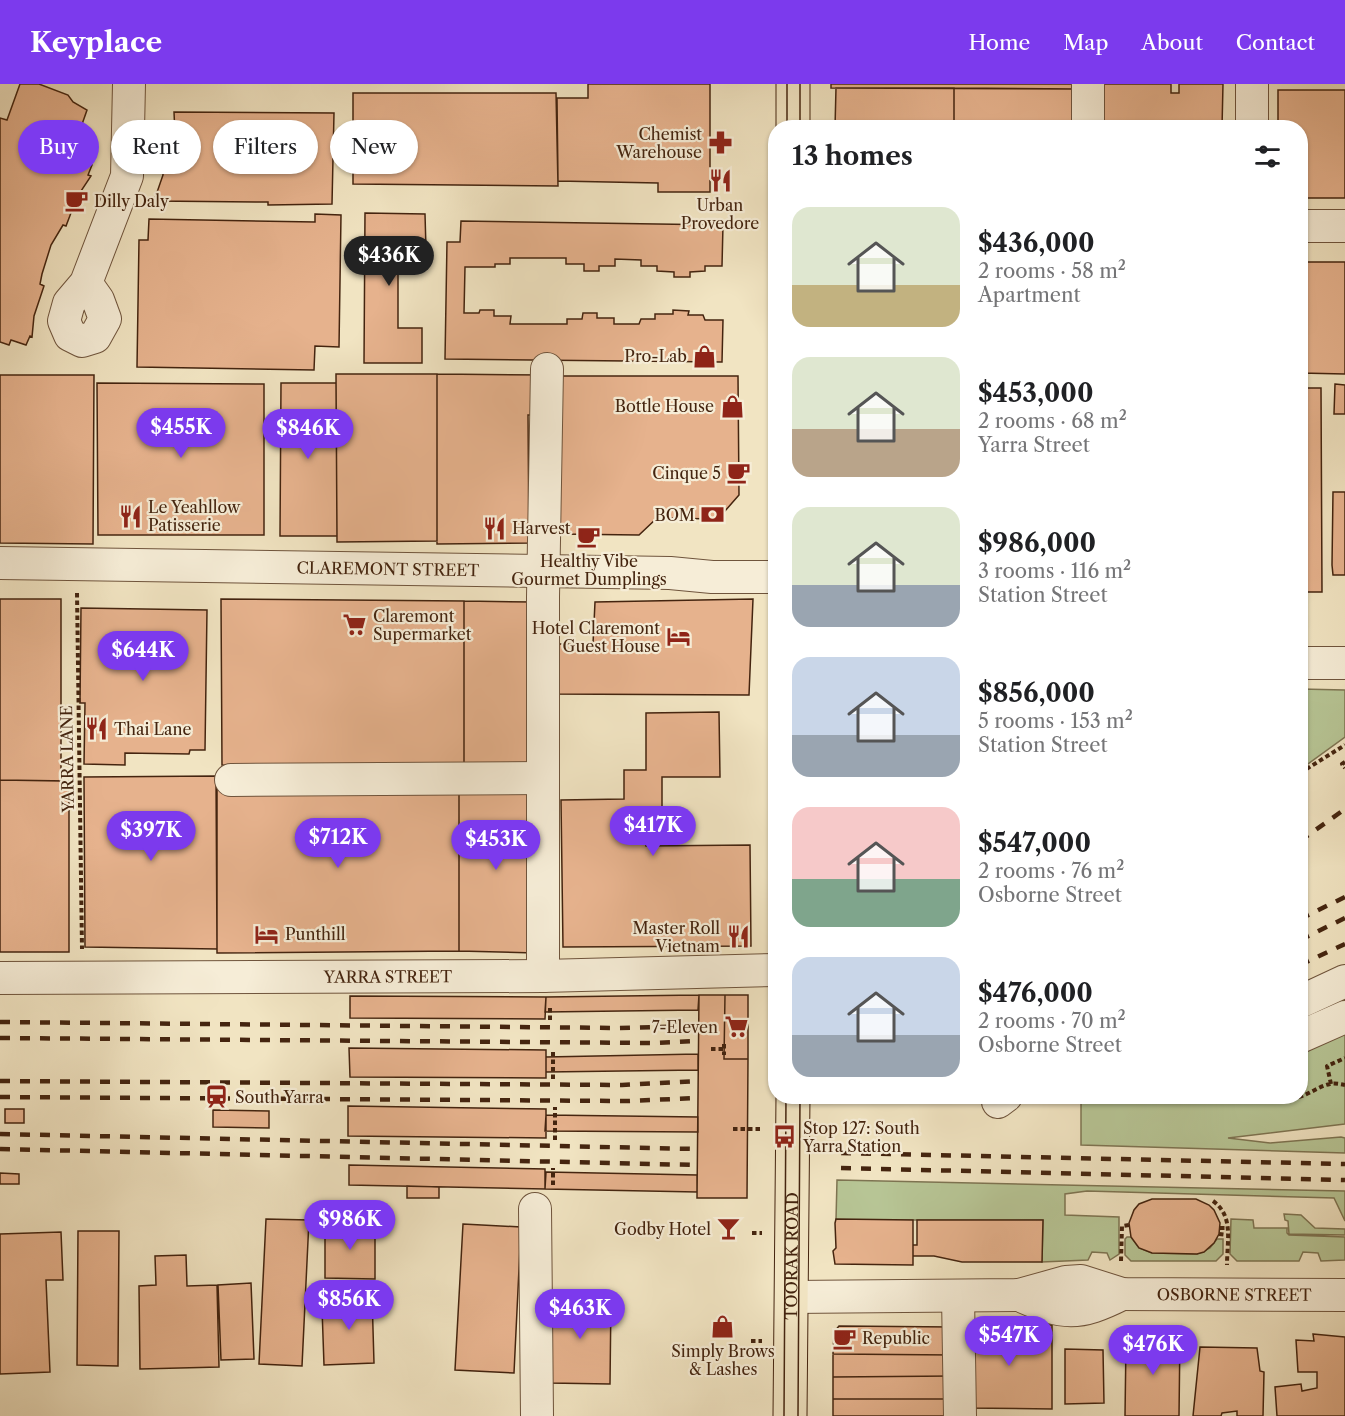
<!DOCTYPE html>
<meta charset="utf-8">
<style>
body{margin:0;font-family:"Libre Caslon Text",serif;background:#f2f2f2;color:#202124;height:100vh;display:flex;flex-direction:column;font-size:22px;white-space:nowrap}
*{box-sizing:border-box;margin:0}
p{font-size:20px;color:#757577}
.icon{flex:none;width:33px;height:33px;fill:none;stroke:currentColor;stroke-width:2;stroke-linecap:round;stroke-linejoin:round}
.map{position:relative;flex:1;overflow:hidden}
.drawer{position:absolute;left:768px;top:36px;width:540px;height:984px;display:flex;flex-direction:column;background:#fff;border-radius:24px;box-shadow:0 2px 4px #0004}
.drawer>*{flex:none}
.guide{position:absolute;left:18px;top:36px;width:570px;height:54px;display:flex;gap:12px}
.price{position:absolute;translate:-50% -51px;padding:0 14px;border-radius:21px;background:#7c3aed;color:#fff;font-size:20px;line-height:39px;filter:drop-shadow(0 2px 3px #0008)}
.price::after{content:'';position:absolute;left:50%;top:36px;width:18px;height:14px;margin-left:-9px;background:inherit;clip-path:polygon(0 0,100% 0,50% 100%)}
.price.active{background:#222;color:#fff}
ul{padding:0;list-style:none}
li{display:flex;align-items:center;gap:18px;height:150px;padding:0 24px}
li span{display:grid;place-items:center;flex:none;width:168px;height:120px;border-radius:18px;color:#555}
li>.icon{margin-inline-start:auto}
span .icon{width:72px;height:72px;fill:#fffc;stroke-width:1}
li b{font-size:26px}
h2{display:flex;justify-content:space-between;align-items:center;height:72px;padding:0 24px;font-size:26px}
.chip{padding:0 21px;border-radius:27px;background:#fff;box-shadow:0 2px 4px #0004;font-size:21px;line-height:54px}
.chip.active{background:#7c3aed;color:#fff}
header{display:flex;align-items:center;gap:36px;box-sizing:border-box;height:84px;padding:0 30px;background:#7c3aed;color:#fff}
header strong{font-size:28px}
nav{display:flex;gap:33px;margin-inline-start:auto;font-size:21px}
.map>svg:first-child{display:block}
</style>
<header>
<strong>Keyplace</strong>
<nav><a>Home</a><a>Map</a><a>About</a><a>Contact</a></nav>
</header>
<div class="map">
<svg width="1345" height="1332" viewBox="0 0 1345 1332">
<rect width="100%" height="100%" fill="#f1e4c2"/>
<filter id="stains"><feTurbulence type="fractalNoise" baseFrequency=".00333" numOctaves="4"/><feColorMatrix values="0 0 0 0 .2 0 0 0 0 .09 0 0 0 0 .02 0 0 0 .5 -.17"/></filter>
<radialGradient id="worn" r=".72"><stop offset=".6" stop-color="#630" stop-opacity="0"/><stop offset="1" stop-color="#630" stop-opacity=".3"/></radialGradient>
<path fill="#b7c595" stroke="#7e7452" stroke-width="1.5" d="M 1300,605 L 1345,606 L 1345,653 L 1301,685 Z
M 1345,908 L 1345,1040 L 1228,1054 L 1270,1059 L 1341,1053 L 1345,1054 L 1345,1069 L 1081,1061 L 1081,1013 L 1300,1012 L 1301,929 Z
M 837,1096 L 1345,1107 L 1345,1137 L 1334,1114 L 1087,1107 L 1065,1110 L 1065,1131 L 1119,1133 L 1119,1170 L 1110,1176 L 1107,1169 L 1092,1168 L 1088,1176 L 1042,1178 L 1043,1136 L 836,1136 Z
M 1284,1130 L 1301,1131 L 1315,1144 L 1345,1145 L 1345,1151 L 1289,1150 L 1288,1137 L 1285,1136 Z
M 1231,1135 L 1253,1136 L 1254,1144 L 1287,1144 L 1287,1149 L 1289,1151 L 1345,1153 L 1345,1176 L 1321,1177 L 1318,1169 L 1303,1168 L 1299,1177 L 1237,1177 L 1230,1170 Z
M 1127,1153 L 1131,1153 L 1139,1164 L 1152,1169 L 1197,1170 L 1210,1164 L 1217,1155 L 1223,1155 L 1223,1170 L 1216,1177 L 1131,1177 L 1125,1171 L 1125,1155 Z"/>
<path fill="#e6b28d" stroke="#44240f" stroke-width="1.5" d="M 20,0 L 39,0 L 68,11 L 73,18 L 87,26 L 73,66 L 78,68 L 76,75 L 92,81 L 88,91 L 91,92 L 77,113 L 66,142 L 63,141 L 51,161 L 42,190 L 40,200 L 44,202 L 34,232 L 32,253 L 30,252 L 26,261 L 11,256 L 9,261 L 0,258 L 0,34 L 7,36 Z
M 588,0 L 710,0 L 710,108 L 658,108 L 658,99 L 558,97 L 557,14 L 588,14 Z
M 831,0 L 1075,0 L 1075,5 L 831,4 Z
M 1098,0 L 1171,0 L 1171,9 L 1179,9 L 1179,0 L 1223,0 L 1222,44 L 1098,44 Z
M 836,4 L 954,4 L 954,44 L 835,44 Z
M 954,4 L 1075,5 L 1075,44 L 954,44 Z
M 1278,6 L 1345,6 L 1345,114 L 1300,114 L 1300,44 L 1278,44 Z
M 353,9 L 556,9 L 558,102 L 353,100 Z
M 174,28 L 334,29 L 332,120 L 268,121 L 268,118 L 154,117 L 163,91 L 162,51 L 175,50 Z
M 365,129 L 425,130 L 426,165 L 398,165 L 398,244 L 422,244 L 422,279 L 364,279 Z
M 315,130 L 341,131 L 339,263 L 315,262 L 314,286 L 137,283 L 139,156 L 148,156 L 149,135 L 315,138 Z
M 461,137 L 723,141 L 722,182 L 705,182 L 705,187 L 690,188 L 690,193 L 674,193 L 674,188 L 657,187 L 657,182 L 641,182 L 641,176 L 615,175 L 615,182 L 599,182 L 599,187 L 584,187 L 584,180 L 566,180 L 566,174 L 510,174 L 510,180 L 495,180 L 495,183 L 465,183 L 464,229 L 479,229 L 480,226 L 494,226 L 494,232 L 511,232 L 510,240 L 567,240 L 567,235 L 582,235 L 583,229 L 597,229 L 597,234 L 614,234 L 614,240 L 639,240 L 641,235 L 655,235 L 655,230 L 673,230 L 673,226 L 689,227 L 688,231 L 703,231 L 705,236 L 723,236 L 722,278 L 445,275 L 447,158 L 460,158 Z
M 1300,178 L 1345,178 L 1345,290 L 1300,289 Z
M 336,290 L 437,290 L 437,457 L 337,458 Z
M 437,290 L 546,291 L 546,331 L 528,331 L 529,459 L 437,460 Z
M 0,291 L 94,291 L 93,460 L 0,459 Z
M 557,292 L 738,292 L 739,411 L 718,435 L 657,434 L 639,451 L 559,450 Z
M 97,299 L 264,300 L 264,451 L 98,451 Z
M 281,299 L 336,299 L 337,452 L 280,452 Z
M 1335,300 L 1345,301 L 1345,330 L 1334,330 Z
M 1300,304 L 1321,304 L 1322,508 L 1300,508 Z
M 1333,408 L 1345,408 L 1345,491 L 1333,491 L 1332,481 Z
M 0,515 L 61,515 L 61,697 L 0,696 Z
M 221,515 L 464,517 L 464,682 L 222,681 Z
M 753,515 L 749,611 L 551,610 L 551,560 L 593,560 L 595,518 Z
M 464,517 L 533,518 L 533,682 L 464,682 Z
M 81,524 L 207,526 L 205,666 L 190,666 L 189,670 L 125,669 L 125,681 L 84,680 L 85,619 L 80,619 Z
M 719,628 L 720,693 L 662,693 L 662,733 L 645,733 L 646,762 L 750,761 L 751,862 L 563,863 L 561,716 L 624,715 L 624,686 L 646,686 L 646,629 Z
M 216,692 L 217,865 L 85,863 L 84,693 Z
M 0,696 L 69,697 L 69,868 L 0,868 Z
M 459,701 L 459,867 L 217,869 L 217,703 Z
M 459,701 L 534,710 L 535,869 L 459,867 Z
M 699,911 L 725,911 L 724,975 L 748,975 L 747,1114 L 697,1114 Z
M 699,911 L 698,926 L 545,928 L 546,913 Z
M 725,911 L 748,911 L 748,975 L 724,975 Z
M 350,912 L 546,913 L 545,935 L 350,934 Z
M 349,964 L 546,966 L 546,994 L 350,993 Z
M 698,970 L 698,986 L 546,988 L 546,973 Z
M 348,1022 L 546,1025 L 546,1054 L 348,1052 Z
M 5,1025 L 24,1025 L 24,1039 L 5,1039 Z
M 213,1026 L 269,1027 L 269,1044 L 213,1043 Z
M 546,1031 L 698,1033 L 698,1048 L 545,1047 Z
M 349,1081 L 545,1085 L 545,1105 L 349,1101 Z
M 546,1088 L 697,1091 L 697,1108 L 545,1105 Z
M 0,1089 L 19,1090 L 19,1100 L 0,1100 Z
M 407,1102 L 439,1103 L 439,1114 L 407,1114 Z
M 1152,1115 L 1196,1115 L 1209,1121 L 1214,1126 L 1220,1139 L 1219,1150 L 1214,1159 L 1204,1168 L 1197,1170 L 1152,1169 L 1139,1164 L 1131,1153 L 1129,1139 L 1134,1126 L 1139,1120 Z
M 266,1135 L 309,1136 L 302,1282 L 259,1280 Z
M 836,1135 L 913,1136 L 913,1181 L 835,1180 L 833,1167 L 836,1164 L 835,1139 Z
M 917,1136 L 1043,1136 L 1042,1178 L 962,1178 L 934,1172 L 913,1172 L 913,1161 L 917,1161 Z
M 325,1140 L 375,1140 L 375,1195 L 325,1194 Z
M 463,1140 L 521,1143 L 514,1289 L 455,1286 Z
M 78,1147 L 119,1147 L 118,1282 L 77,1281 Z
M 61,1148 L 63,1196 L 46,1196 L 50,1288 L 0,1290 L 0,1150 Z
M 186,1171 L 187,1202 L 217,1201 L 219,1283 L 140,1285 L 139,1202 L 156,1201 L 155,1172 Z
M 251,1199 L 254,1275 L 221,1276 L 218,1201 Z
M 339,1211 L 372,1211 L 374,1279 L 324,1281 L 322,1224 L 339,1224 Z
M 551,1212 L 611,1213 L 610,1300 L 549,1299 Z
M 966,1240 L 1052,1241 L 1052,1325 L 965,1324 Z
M 839,1242 L 953,1243 L 953,1271 L 833,1270 L 834,1248 Z
M 1151,1249 L 1180,1249 L 1179,1332 L 1125,1332 L 1126,1259 L 1151,1257 Z
M 1313,1250 L 1345,1253 L 1345,1332 L 1277,1332 L 1275,1303 L 1301,1300 L 1302,1307 L 1317,1304 L 1317,1288 L 1298,1288 L 1296,1256 L 1314,1257 Z
M 1200,1263 L 1257,1264 L 1260,1287 L 1264,1288 L 1263,1332 L 1237,1332 L 1237,1327 L 1222,1329 L 1221,1332 L 1193,1332 Z
M 1065,1265 L 1103,1266 L 1104,1319 L 1065,1320 Z
M 833,1270 L 953,1271 L 953,1292 L 833,1293 Z
M 953,1292 L 952,1315 L 833,1315 L 833,1293 Z
M 833,1315 L 952,1315 L 952,1332 L 833,1332 Z"/>
<g fill="none" stroke-linecap="round" stroke-linejoin="round">
<defs>
<g id="minor">
<path d="M 1252,0 L 1252,44"/>
<path d="M 1088,44 L 1088,0"/>
<path d="M 1300,142 L 1345,142"/>
<path d="M 86,199 L 98,216 L 105,235 L 95,253 L 82,257 L 70,251 L 64,237 L 69,219 L 86,199 L 127,92 L 129,0"/>
<path id="s1" d="M 0,479 L 670,489 L 712,493 L 776,493"/>
<path d="M 1300,579 L 1345,579"/>
<path d="M 231,696 L 543,694"/>
<path d="M 543,892 L 543,513 L 547,285"/>
<path id="s2" d="M 0,894 L 543,892 L 776,886"/>
<path d="M 1300,918 L 1345,897"/>
<path d="M 1300,953 L 1345,933"/>
<path d="M 998,1018 L 1006,1012"/>
<path d="M 535,1125 L 537,1332"/>
<path d="M 1019,1211 C 1064,1231 1078,1232 1122,1210"/>
<path d="M 958,1212 L 960,1332"/>
<path id="s3" d="M 791,1213 L 1019,1211 L 1066,1198 L 1081,1197 L 1122,1210 L 1345,1211"/>
</g>
<g id="major">
<path d="M 793,0 L 793,44"/>
<path id="s4" d="M 790,1332 L 793,1012"/>
</g>
</defs>
<use href="#minor" stroke="#6f543c" stroke-width="34"/>
<use href="#major" stroke="#44240f" stroke-width="35"/>
<path stroke="#44240f" stroke-width="4" stroke-dasharray="4.5 3" stroke-linecap="butt" d="M 77,509 L 82,865
M 1345,678 L 1342,680 L 1345,684
M 1300,689 L 1345,661
M 550,936 L 550,922
M 724,960 L 724,971
M 711,965 L 723,965
M 553,995 L 553,965
M 1331,1000 L 1327,982 L 1345,974
M 1284,1012 C 1301,1019 1314,1003 1330,1000 C 1335,999 1340,1000 1345,1001
M 733,1045 L 762,1045
M 555,1056 L 555,1023
M 553,1101 L 553,1084
M 1213,1117 C 1234,1132 1227,1157 1227,1181
M 1220,1144 L 1227,1144
M 752,1149 L 762,1149
M 1219,1150 L 1227,1151
M 1121,1177 L 1122,1142 L 1129,1141
M 751,1257 L 762,1257"/>
<use href="#minor" stroke="#f6edd7" stroke-width="32"/>
<use href="#major" stroke="#f1e4c2" stroke-width="33"/>
<path stroke="#44240f" stroke-width="1.5" d="M 787,0 L 787,44
M 800,0 L 800,44
M 784,1332 L 786,1012
M 798,1332 L 800,1012"/>
<path stroke="#44240f" stroke-width="4.5" stroke-dasharray="10 10" stroke-linecap="butt" d="M 1300,757 L 1345,725
M 1300,835 L 1345,813
M 1300,856 L 1345,834
M 1300,881 L 1345,860
M 0,938 L 619,944 L 697,942
M 0,954 L 654,959 L 697,957
M 0,997 L 622,1001 L 697,997
M 0,1013 L 628,1017 L 697,1014
M 0,1050 L 697,1065
M 0,1065 L 697,1081
M 841,1069 L 1345,1080
M 841,1084 L 1345,1096"/>
</g>
<defs>
<symbol id="pharmacy-bare" viewBox="-9 -9 18 18"><path d="M-2-6h4v4h4v4h-4v4h-4v-4h-4v-4h4Z" fill="#8f2418" stroke="#f6edd7" stroke-width="2.5" paint-order="stroke"/></symbol>
<symbol id="restaurant-bare" viewBox="-9 -9 18 18"><path d="M-5-6h1v4h1v-4h1v4h1v-4h1v5L-1.5 .5V6h-2V.5L-5-1ZM5-6V6H3V1.5H1.5Q1.5-4 5-6Z" fill="#8f2418" stroke="#f6edd7" stroke-width="2.5" paint-order="stroke"/></symbol>
<symbol id="cafe-bare" viewBox="-9 -9 18 18"><path d="M-5.5-4.5H6V0H3Q3 3.5 0 3.5H-2.5Q-5.5 3.5-5.5 0ZM3-3.2v2h1.7v-2ZM-6 4.5H4V6H-6Z" fill="#8f2418" stroke="#f6edd7" stroke-width="2.5" paint-order="stroke"/></symbol>
<symbol id="shop-bare" viewBox="-9 -9 18 18"><path d="M-5-2.5h2.3a2.7 3.5 0 0 1 5.4 0H5L5.5 6h-11ZM-1.5-2.5h3a1.5 2.3 0 0 0-3 0Z" fill="#8f2418" stroke="#f6edd7" stroke-width="2.5" paint-order="stroke"/></symbol>
<symbol id="bank-bare" viewBox="-9 -9 18 18"><path d="M-6-4H6V4H-6ZM0-2.3a2.3 2.3 0 1 0 0 4.6a2.3 2.3 0 1 0 0-4.6Z" fill="#8f2418" stroke="#f6edd7" stroke-width="2.5" paint-order="stroke"/></symbol>
<symbol id="supermarket-bare" viewBox="-9 -9 18 18"><path d="M-6-5.5h2.5l.6 2H6L4.5 2H-2.5L-4.4-4H-6ZM-1.5 3.2a1.3 1.3 0 1 0 .1 0ZM3 3.2a1.3 1.3 0 1 0 .1 0Z" fill="#8f2418" stroke="#f6edd7" stroke-width="2.5" paint-order="stroke"/></symbol>
<symbol id="hotel-bare" viewBox="-9 -9 18 18"><path d="M-6-4.5h1.5V1H6V5H4.5V3h-9V5H-6ZM-4 0a1.8 1.8 0 1 1 3.6 0ZM.5 0V-2.5h3Q6-2.5 6 0Z" fill="#8f2418" stroke="#f6edd7" stroke-width="2.5" paint-order="stroke"/></symbol>
<symbol id="station-bare" viewBox="-9 -9 18 18"><path d="M-3-6H3Q5-6 5-4V2Q5 4 3 4L4.5 6H3L1.5 4h-3L-3 6H-4.5L-3 4Q-5 4-5 2V-4Q-5-6-3-6ZM-3.5-4v3h7v-3ZM-3.5 1v1.5H-2V1ZM2 1v1.5H3.5V1Z" fill="#8f2418" stroke="#f6edd7" stroke-width="2.5" paint-order="stroke"/></symbol>
<symbol id="bus-bare" viewBox="-9 -9 18 18"><path d="M-5-6H5V4H4V6H2V4H-2V6H-4V4H-5ZM-3.5-4V0h7V-4ZM-3.5 1.2v1.5H-2V1.2ZM2 1.2v1.5H3.5V1.2Z" fill="#8f2418" stroke="#f6edd7" stroke-width="2.5" paint-order="stroke"/></symbol>
<symbol id="bar-bare" viewBox="-9 -9 18 18"><path d="M-6-5H6L.8 .8V4.5H3.5V6h-7V4.5H-.8V.8Z" fill="#8f2418" stroke="#f6edd7" stroke-width="2.5" paint-order="stroke"/></symbol>
</defs>
<g fill-rule="evenodd">
<use href="#pharmacy-bare" x="704" y="42" width="33" height="33"/>
<use href="#restaurant-bare" x="704" y="80" width="33" height="33"/>
<use href="#cafe-bare" x="60" y="100" width="33" height="33"/>
<use href="#shop-bare" x="688" y="256" width="33" height="33"/>
<use href="#shop-bare" x="716" y="306" width="33" height="33"/>
<use href="#cafe-bare" x="722" y="372" width="33" height="33"/>
<use href="#bank-bare" x="696" y="414" width="33" height="33"/>
<use href="#restaurant-bare" x="114" y="416" width="33" height="33"/>
<use href="#restaurant-bare" x="478" y="428" width="33" height="33"/>
<use href="#cafe-bare" x="572" y="436" width="33" height="33"/>
<use href="#supermarket-bare" x="338" y="524" width="33" height="33"/>
<use href="#hotel-bare" x="662" y="536" width="33" height="33"/>
<use href="#restaurant-bare" x="80" y="628" width="33" height="33"/>
<use href="#hotel-bare" x="250" y="834" width="33" height="33"/>
<use href="#restaurant-bare" x="722" y="836" width="33" height="33"/>
<use href="#supermarket-bare" x="720" y="926" width="33" height="33"/>
<use href="#station-bare" x="200" y="996" width="33" height="33"/>
<use href="#bus-bare" x="768" y="1036" width="33" height="33"/>
<use href="#bar-bare" x="712" y="1128" width="33" height="33"/>
<use href="#shop-bare" x="706" y="1226" width="33" height="33"/>
<use href="#cafe-bare" x="828" y="1238" width="33" height="33"/>
</g>
<g text-anchor="middle" dominant-baseline="central" stroke-width="4.5" stroke-linejoin="round" paint-order="stroke">
<g font-size="16" fill="#44240f" stroke="#f6edd7" text-anchor="end">
<text x="702" y="50">Chemist<tspan x="702" dy="18">Warehouse</tspan></text>
<text x="94" y="117" text-anchor="start">Dilly Daly</text>
<text x="720" y="121" text-anchor="middle">Urban<tspan x="720" dy="18">Provedore</tspan></text>
<text x="687" y="272">Pro-Lab</text>
<text x="714" y="322">Bottle House</text>
<text x="721" y="389">Cinque 5</text>
<text x="148" y="423" text-anchor="start">Le Yeahllow<tspan x="148" dy="18">Patisserie</tspan></text>
<text x="695" y="431">BOM</text>
<text x="512" y="444" text-anchor="start">Harvest</text>
<text x="589" y="477" text-anchor="middle">Healthy Vibe<tspan x="589" dy="18">Gourmet Dumplings</tspan></text>
<text x="373" y="532" text-anchor="start">Claremont<tspan x="373" dy="18">Supermarket</tspan></text>
<text x="660" y="544">Hotel Claremont<tspan x="660" dy="18">Guest House</tspan></text>
<text x="114" y="645" text-anchor="start">Thai Lane</text>
<text x="720" y="844">Master Roll<tspan x="720" dy="18">Vietnam</tspan></text>
<text x="285" y="850" text-anchor="start">Punthill</text>
<text x="718" y="943">7-Eleven</text>
<text x="235" y="1013" text-anchor="start">South Yarra</text>
<text x="803" y="1044" text-anchor="start">Stop 127: South<tspan x="803" dy="18">Yarra Station</tspan></text>
<text x="711" y="1145">Godby Hotel</text>
<text x="862" y="1254" text-anchor="start">Republic</text>
<text x="723" y="1267" text-anchor="middle">Simply Brows<tspan x="723" dy="18">&amp; Lashes</tspan></text>
</g>
<g font-size="16" fill="#44240f" stroke="#f6edd7">
<text stroke="none"><textPath href="#s1" startOffset="388">CLAREMONT STREET</textPath></text>
<text transform="translate(67 675) rotate(-91)">YARRA LANE</text>
<text stroke="none"><textPath href="#s2" startOffset="388">YARRA STREET</textPath></text>
<text stroke="none"><textPath href="#s4" startOffset="160">TOORAK ROAD</textPath></text>
<text stroke="none"><textPath href="#s3" startOffset="447">OSBORNE STREET</textPath></text>
</g>
</g>
<rect width="100%" height="100%" filter="url(#stains)"/>
<rect width="100%" height="100%" fill="url(#worn)"/>
</svg>
<b class="price active" style="left:389px;top:203px">$436K</b>
<b class="price" style="left:181px;top:375px">$455K</b>
<b class="price" style="left:308px;top:376px">$846K</b>
<b class="price" style="left:143px;top:598px">$644K</b>
<b class="price" style="left:653px;top:773px">$417K</b>
<b class="price" style="left:151px;top:778px">$397K</b>
<b class="price" style="left:338px;top:785px">$712K</b>
<b class="price" style="left:496px;top:787px">$453K</b>
<b class="price" style="left:350px;top:1167px">$986K</b>
<b class="price" style="left:349px;top:1247px">$856K</b>
<b class="price" style="left:580px;top:1256px">$463K</b>
<b class="price" style="left:1009px;top:1283px">$547K</b>
<b class="price" style="left:1153px;top:1292px">$476K</b>
<div class="guide">
<a class="chip active">Buy</a>
<a class="chip">Rent</a>
<a class="chip">Filters</a>
<a class="chip">New</a>
</div>
<section class="drawer">
<h2>13 homes<svg class="icon" aria-label="filters" viewBox="0 0 24 24"><path d="M4 7h16M4 17h16"/><circle cx="9" cy="7" r="2"/><circle cx="15" cy="17" r="2"/></svg></h2>
<ul>
<li><span style="background:linear-gradient(#dfe7d0 65%,#c2b280 0)"><svg class="icon" aria-label="home" viewBox="0 0 24 24"><path d="M3 11l9-7 9 7M6 9v11h12V9"/></svg></span><div><b>$436,000</b><p>2 rooms · 58 m²</p><p>Apartment</p></div></li>
<li><span style="background:linear-gradient(#dfe7d0 60%,#b9a48a 0)"><svg class="icon" aria-label="home" viewBox="0 0 24 24"><path d="M3 11l9-7 9 7M6 9v11h12V9"/></svg></span><div><b>$453,000</b><p>2 rooms · 68 m²</p><p>Yarra Street</p></div></li>
<li><span style="background:linear-gradient(#dfe7d0 65%,#9aa5b1 0)"><svg class="icon" aria-label="home" viewBox="0 0 24 24"><path d="M3 11l9-7 9 7M6 9v11h12V9"/></svg></span><div><b>$986,000</b><p>3 rooms · 116 m²</p><p>Station Street</p></div></li>
<li><span style="background:linear-gradient(#c9d6e8 65%,#9aa5b1 0)"><svg class="icon" aria-label="home" viewBox="0 0 24 24"><path d="M3 11l9-7 9 7M6 9v11h12V9"/></svg></span><div><b>$856,000</b><p>5 rooms · 153 m²</p><p>Station Street</p></div></li>
<li><span style="background:linear-gradient(#f6c9c9 60%,#7fa58c 0)"><svg class="icon" aria-label="home" viewBox="0 0 24 24"><path d="M3 11l9-7 9 7M6 9v11h12V9"/></svg></span><div><b>$547,000</b><p>2 rooms · 76 m²</p><p>Osborne Street</p></div></li>
<li><span style="background:linear-gradient(#c9d6e8 65%,#9aa5b1 0)"><svg class="icon" aria-label="home" viewBox="0 0 24 24"><path d="M3 11l9-7 9 7M6 9v11h12V9"/></svg></span><div><b>$476,000</b><p>2 rooms · 70 m²</p><p>Osborne Street</p></div></li>
</ul>
</section>
</div>
